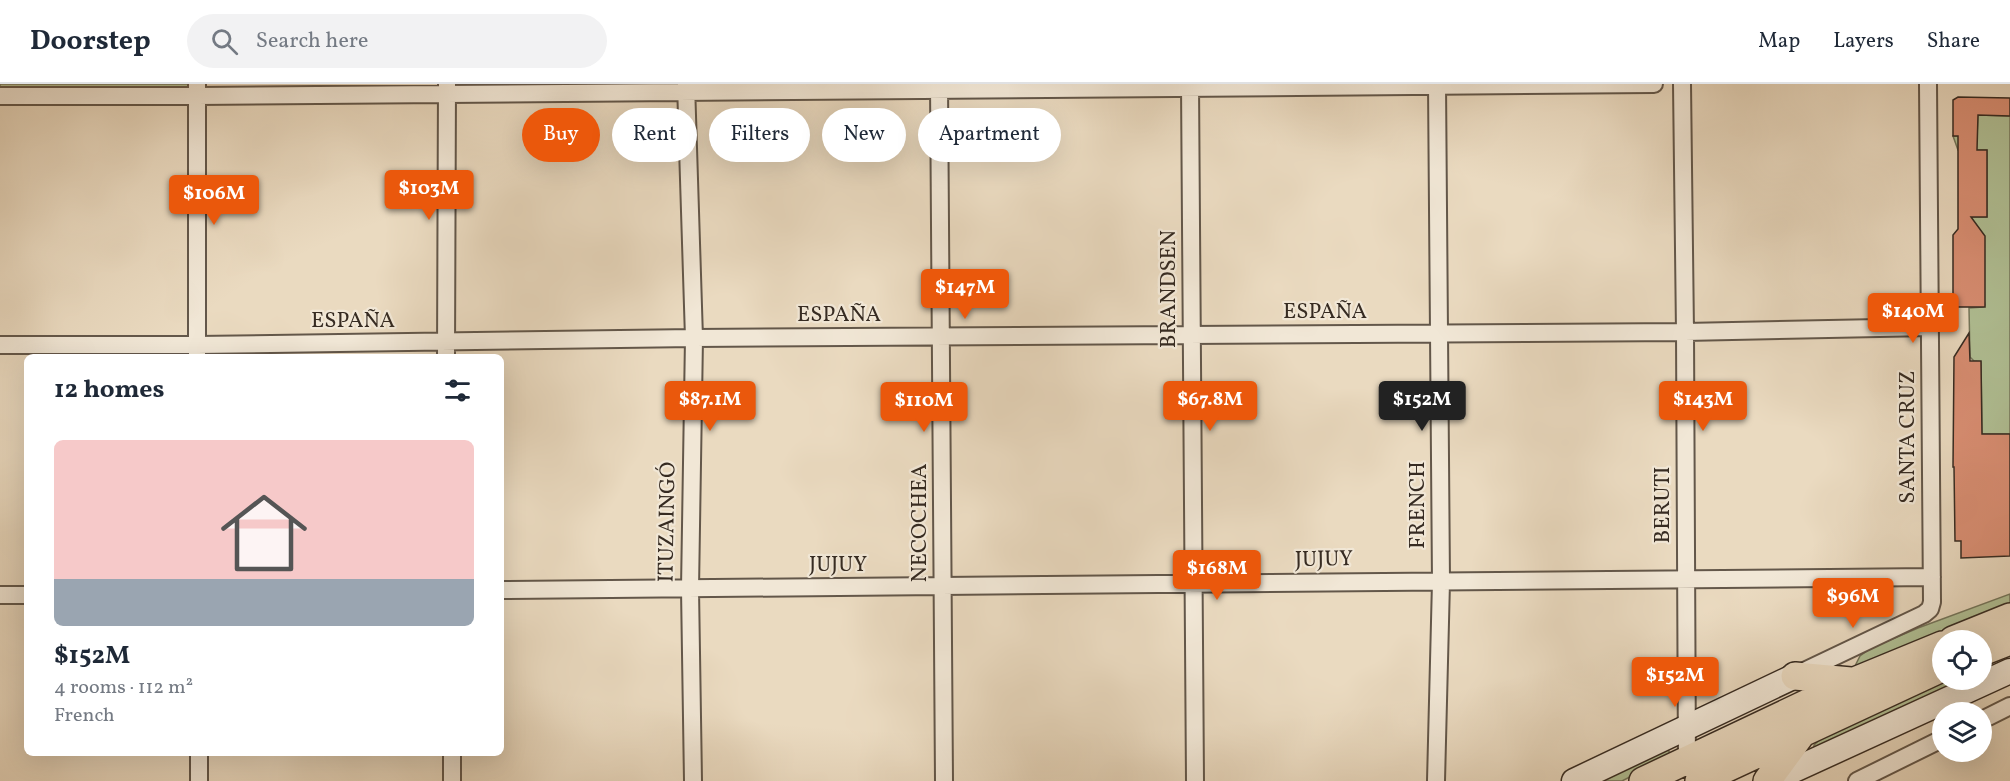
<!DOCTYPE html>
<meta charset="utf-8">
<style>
body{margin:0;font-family:Vollkorn,serif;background:#f2f2f3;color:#1f2937;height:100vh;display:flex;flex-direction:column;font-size:22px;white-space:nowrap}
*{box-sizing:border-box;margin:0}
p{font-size:20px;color:#747a83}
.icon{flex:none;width:33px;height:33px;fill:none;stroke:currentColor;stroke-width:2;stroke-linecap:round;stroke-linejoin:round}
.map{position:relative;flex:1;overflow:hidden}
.sheet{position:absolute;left:24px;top:270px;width:480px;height:402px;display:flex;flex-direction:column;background:#fff;border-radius:9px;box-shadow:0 6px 24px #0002}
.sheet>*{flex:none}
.guide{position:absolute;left:522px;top:24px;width:570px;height:54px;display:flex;gap:12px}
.tools{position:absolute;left:1932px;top:546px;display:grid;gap:12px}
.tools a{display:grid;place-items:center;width:60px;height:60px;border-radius:50%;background:#fff;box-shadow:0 6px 24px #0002;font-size:30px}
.price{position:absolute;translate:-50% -51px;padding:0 14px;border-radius:6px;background:#ea580c;color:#fff;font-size:20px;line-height:39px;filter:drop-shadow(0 2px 3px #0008)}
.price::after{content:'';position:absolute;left:50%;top:36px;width:18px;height:14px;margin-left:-9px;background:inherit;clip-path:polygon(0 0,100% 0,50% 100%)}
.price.selected{background:#222;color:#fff}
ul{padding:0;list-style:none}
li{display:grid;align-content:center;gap:12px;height:318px;padding:0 30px}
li+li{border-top:2px solid #e0e1e3}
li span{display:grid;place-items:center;height:186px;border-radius:9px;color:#555}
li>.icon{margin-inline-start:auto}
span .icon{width:108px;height:108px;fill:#fffc;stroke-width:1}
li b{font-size:26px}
h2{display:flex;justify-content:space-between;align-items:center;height:72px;padding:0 30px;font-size:26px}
.chip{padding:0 21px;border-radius:27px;background:#fff;box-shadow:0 6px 24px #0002;font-size:21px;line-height:54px}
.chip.selected{background:#ea580c;color:#fff}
header{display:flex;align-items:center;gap:36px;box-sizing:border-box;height:84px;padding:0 30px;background:#fff;border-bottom:2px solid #e0e1e3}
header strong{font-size:28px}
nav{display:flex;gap:33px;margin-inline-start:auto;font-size:21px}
.search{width:420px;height:54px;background:#f2f2f3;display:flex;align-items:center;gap:15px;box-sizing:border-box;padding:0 21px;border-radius:33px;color:#747a83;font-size:22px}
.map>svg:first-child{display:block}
</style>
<header>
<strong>Doorstep</strong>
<div class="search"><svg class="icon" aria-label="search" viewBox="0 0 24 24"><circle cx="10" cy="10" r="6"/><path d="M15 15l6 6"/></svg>Search here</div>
<nav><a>Map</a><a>Layers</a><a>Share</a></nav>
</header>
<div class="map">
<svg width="2010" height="697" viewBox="0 0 2010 697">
<rect width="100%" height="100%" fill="#eadac0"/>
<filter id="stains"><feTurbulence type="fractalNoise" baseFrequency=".00333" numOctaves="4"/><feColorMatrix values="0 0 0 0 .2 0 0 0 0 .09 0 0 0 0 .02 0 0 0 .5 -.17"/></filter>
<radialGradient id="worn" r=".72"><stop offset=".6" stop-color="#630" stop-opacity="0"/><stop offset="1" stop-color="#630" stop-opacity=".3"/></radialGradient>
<path fill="#b1c196" stroke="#74765c" stroke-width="1.5" d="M 0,0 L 197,0 L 197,12 L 0,12 Z
M 1978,31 L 2010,32 L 2010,350 L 1982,350 L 1981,278 L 1974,277 L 1970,273 L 1969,224 L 1983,223 L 1985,221 L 1969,133 L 1987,133 L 1987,66 L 1958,66 L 1953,52 L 1977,52 Z
M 2010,510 L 2010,521 L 1921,555 L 1858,583 L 1855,582 L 1860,572 L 1871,564 L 1918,544 Z
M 1942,596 L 1971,596 L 1814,664 L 1814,661 L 1830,646 Z
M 1668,665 L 1670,670 L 1667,674 L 1622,697 L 1593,697 Z"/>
<path fill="#da8f74" stroke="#362b22" stroke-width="1.5" d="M 1958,13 L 2010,14 L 2010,32 L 1978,31 L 1977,66 L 1987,66 L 1987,133 L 1971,133 L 1985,152 L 1985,223 L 1953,223 L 1953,151 L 1958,145 L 1958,52 L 1953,52 L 1953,16 Z
M 1969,249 L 1970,277 L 1981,277 L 1982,350 L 2010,350 L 2010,472 L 1961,474 L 1961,457 L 1955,457 L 1954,383 L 1953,383 L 1954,273 Z"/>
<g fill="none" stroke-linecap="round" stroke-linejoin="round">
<defs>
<path id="street" d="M 197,0 L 197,273
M 686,0 L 694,254 L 690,505 L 693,697
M 939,0 L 944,697
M 1190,0 L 1195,697
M 1682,0 L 1685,248 L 1687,684
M 0,12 L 197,12 L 1654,0
M 0,261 L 197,261 L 694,254 L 1685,248 L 1930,243
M 446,273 L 447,0
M 501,506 L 1932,493
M 0,511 L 27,511
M 1800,589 L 1924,530 L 1930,525 L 1932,518 L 1928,0
M 1982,636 L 2010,622
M 199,669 L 199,697
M 452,669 L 452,697
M 1436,697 L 1441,498 L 1437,0
M 1857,697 L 1942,655"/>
<path id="secondary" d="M 1574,697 L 1795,592
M 1770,697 L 2010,587"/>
<path id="primary" d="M 1953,556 L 2010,533
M 1982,568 L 2010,557
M 1795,592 L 1851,597
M 1643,697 L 1852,598 L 1942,561
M 1699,697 L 1942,584
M 1767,697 L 1800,652"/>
</defs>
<use href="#street" stroke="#63574a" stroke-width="20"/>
<use href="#secondary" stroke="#362b22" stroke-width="27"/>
<use href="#primary" stroke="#362b22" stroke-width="30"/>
<use href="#street" stroke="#f1e7d6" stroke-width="16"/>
<use href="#secondary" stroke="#f1e7d6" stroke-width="24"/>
<use href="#primary" stroke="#eadac0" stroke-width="27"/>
</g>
<g text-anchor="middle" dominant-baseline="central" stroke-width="4.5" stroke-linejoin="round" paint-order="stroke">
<g font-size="22" fill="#362b22" stroke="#f1e7d6">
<text transform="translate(1169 205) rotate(-90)">BRANDSEN</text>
<text x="1325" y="228">ESPAÑA</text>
<text x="839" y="231">ESPAÑA</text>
<text x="353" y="237">ESPAÑA</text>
<text transform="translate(1908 353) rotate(-90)">SANTA CRUZ</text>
<text transform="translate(1418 421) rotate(-90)">FRENCH</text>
<text transform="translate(1663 421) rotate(-90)">BERUTI</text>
<text transform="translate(668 438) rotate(-89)">ITUZAINGÓ</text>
<text transform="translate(920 439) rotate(-90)">NECOCHEA</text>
<text transform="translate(1324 476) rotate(-1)">JUJUY</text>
<text x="838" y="481">JUJUY</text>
</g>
</g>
<rect width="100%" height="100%" filter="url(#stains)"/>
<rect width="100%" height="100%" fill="url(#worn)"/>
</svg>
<div class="tools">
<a><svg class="icon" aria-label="locate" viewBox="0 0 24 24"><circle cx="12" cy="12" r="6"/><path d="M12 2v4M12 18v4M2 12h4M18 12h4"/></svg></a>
<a><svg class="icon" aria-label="layers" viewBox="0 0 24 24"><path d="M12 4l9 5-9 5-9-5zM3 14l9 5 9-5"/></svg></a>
</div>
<b class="price" style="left:429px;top:137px">$103M</b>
<b class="price" style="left:214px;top:142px">$106M</b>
<b class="price" style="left:965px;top:236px">$147M</b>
<b class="price" style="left:1913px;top:260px">$140M</b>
<b class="price" style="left:710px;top:348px">$87.1M</b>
<b class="price" style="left:1210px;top:348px">$67.8M</b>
<b class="price selected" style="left:1422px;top:348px">$152M</b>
<b class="price" style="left:1703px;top:348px">$143M</b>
<b class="price" style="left:924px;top:349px">$110M</b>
<b class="price" style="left:1217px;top:517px">$168M</b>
<b class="price" style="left:1853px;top:545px">$96M</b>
<b class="price" style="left:1675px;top:624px">$152M</b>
<div class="guide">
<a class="chip selected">Buy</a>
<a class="chip">Rent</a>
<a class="chip">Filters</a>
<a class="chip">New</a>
<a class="chip">Apartment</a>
</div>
<section class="sheet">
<h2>12 homes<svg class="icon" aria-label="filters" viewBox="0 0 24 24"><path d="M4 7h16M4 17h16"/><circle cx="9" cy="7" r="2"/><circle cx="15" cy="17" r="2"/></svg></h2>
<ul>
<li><span style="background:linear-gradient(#f6c9c9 75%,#9aa5b1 0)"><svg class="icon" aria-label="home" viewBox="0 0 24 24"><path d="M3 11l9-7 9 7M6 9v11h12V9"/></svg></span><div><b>$152M</b><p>4 rooms · 112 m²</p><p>French</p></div></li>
</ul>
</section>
</div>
